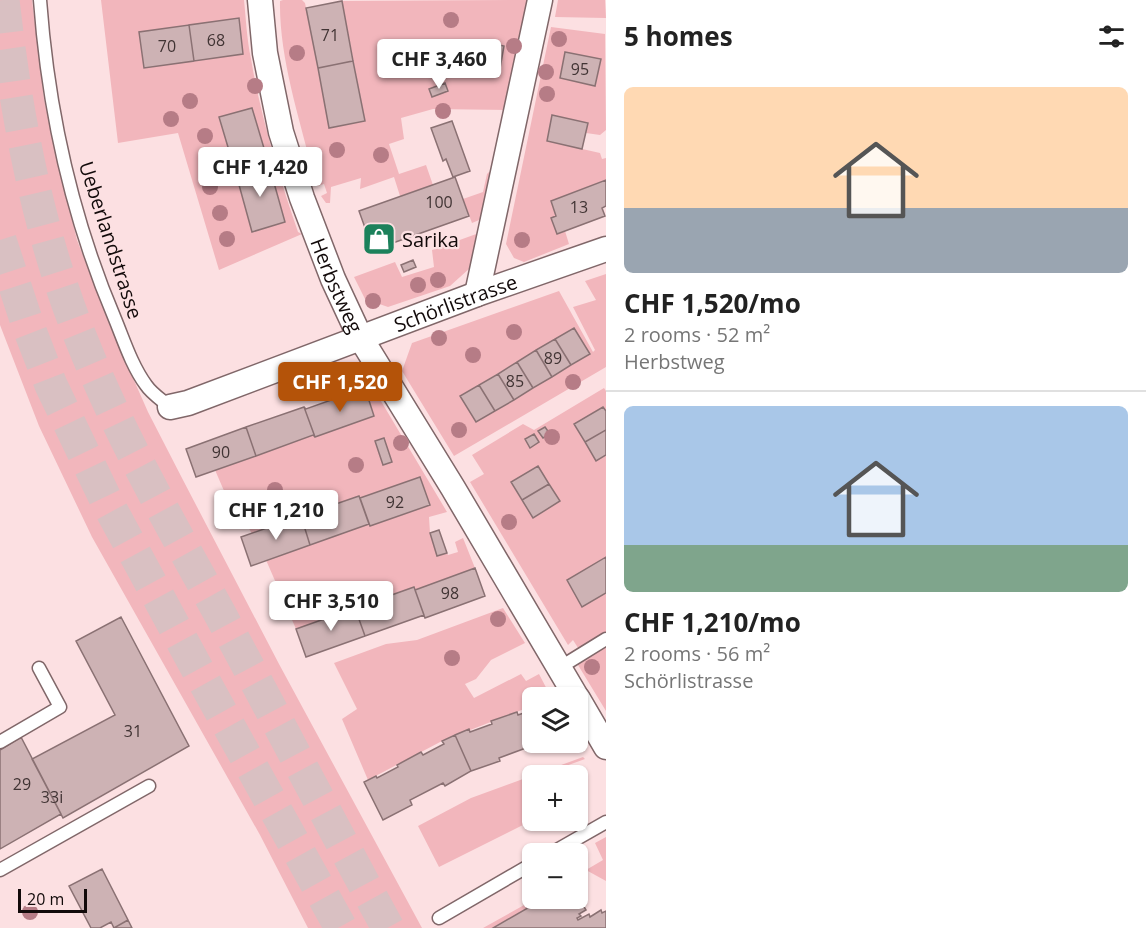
<!DOCTYPE html>
<meta charset="utf-8">
<style>
body{margin:0;font-family:"Open Sans",sans-serif;background:#f6f6f6;color:#222;height:100vh;display:flex;flex-direction:column;font-size:22px;white-space:nowrap}
*{box-sizing:border-box;margin:0}
p{font-size:20px;color:#767676}
.icon{flex:none;width:33px;height:33px;fill:none;stroke:currentColor;stroke-width:2;stroke-linecap:round;stroke-linejoin:round}
.map{position:relative;flex:1;overflow:hidden}
.sheet{display:flex;flex-direction:column;background:#fff;width:540px}
.sheet>*{flex:none}
.fabs{position:absolute;left:522px;top:687px;display:grid;gap:12px}
.fabs a{display:grid;place-items:center;width:66px;height:66px;border-radius:9px;background:#fff;box-shadow:0 2px 4px #0004;font-size:30px}
.scale{position:absolute;left:18px;bottom:15px;width:69px;box-sizing:border-box;padding-left:6px;border:3px solid #120a0a;border-top:0;font-size:16px;line-height:21px;white-space:nowrap;color:#120a0a;-webkit-text-stroke:4px #fce0e2;paint-order:stroke}
.price{position:absolute;translate:-50% -51px;padding:0 14px;border-radius:6px;background:#fff;color:#222;font-size:20px;line-height:39px;filter:drop-shadow(0 2px 3px #0008)}
.price::after{content:'';position:absolute;left:50%;top:36px;width:18px;height:14px;margin-left:-9px;background:inherit;clip-path:polygon(0 0,100% 0,50% 100%)}
.price.current{background:#b45309;color:#fff}
ul{padding:0;list-style:none}
li{display:grid;align-content:center;gap:12px;height:318px;padding:0 18px}
li+li{border-top:2px solid #e0e0e0}
li span{display:grid;place-items:center;height:186px;border-radius:9px;color:#555}
li>.icon{margin-inline-start:auto}
span .icon{width:108px;height:108px;fill:#fffc;stroke-width:1}
li b{font-size:26px}
h2{display:flex;justify-content:space-between;align-items:center;height:72px;padding:0 18px;font-size:26px}
main{display:flex;flex:1;min-height:0}
.map>svg:first-child{display:block}
</style>
<main>
<div class="map">
<svg width="606" height="928" viewBox="0 0 606 928">
<rect width="100%" height="100%" fill="#fce0e2"/>
<path fill="#f2b6bc" fill-rule="evenodd" d="M 0,0 L 32,0 L 44,99 L 59,167 L 77,240 L 110,326 L 148,412 L 183,480 L 279,664 L 422,928 L 308,928 L 260,835 L 92,537 L 39,426 L 0,325 Z
M 101,0 L 244,0 C 246,20 247,40 251,59 C 261,118 279,176 298,232 L 302,234 L 219,270 L 178,133 L 118,143 Z
M 283,0 L 302,0 L 305,3 L 330,128 L 365,121 L 342,1 L 531,0 L 508,110 L 433,109 L 401,118 L 404,139 L 389,144 L 399,174 L 426,165 L 433,185 L 400,196 L 394,177 L 360,189 L 361,178 L 331,187 L 330,203 L 326,203 L 321,196 L 327,193 L 324,184 L 317,186 L 312,169 C 299,117 279,56 280,1 Z
M 558,0 L 605,0 L 606,18 L 555,17 Z
M 551,27 L 605,34 L 606,130 L 600,135 L 586,133 L 588,123 L 553,116 L 547,141 L 600,153 L 602,159 L 606,158 L 606,180 L 551,201 L 556,216 L 557,234 L 565,231 L 569,244 L 524,262 L 514,258 L 506,244 Z
M 489,172 L 493,173 L 484,218 L 472,223 L 463,199 L 483,192 L 487,174 Z
M 479,233 L 476,256 L 470,268 L 450,286 L 388,307 L 365,299 L 354,277 L 395,262 L 402,277 L 434,267 L 432,250 Z
M 606,274 L 606,367 L 454,456 L 402,371 L 412,343 L 559,291 L 593,352 L 595,350 L 573,307 L 596,300 L 585,281 ZM 574,328 L 590,354 L 476,422 L 460,396 Z
M 372,386 L 447,512 L 429,517 L 430,533 L 437,555 L 447,553 L 448,555 L 458,552 L 455,542 L 463,538 L 475,568 L 415,590 L 414,587 L 296,629 L 266,560 L 369,524 L 370,526 L 430,505 L 420,477 L 360,498 L 359,496 L 252,534 L 237,506 L 228,500 L 215,470 L 313,435 L 314,437 L 374,416 L 365,388 Z
M 604,388 L 606,391 L 606,635 L 580,651 L 573,640 L 568,645 L 470,482 L 484,474 L 472,455 L 523,424 L 534,430 ZM 538,466 L 560,501 L 533,518 L 511,483 Z
M 503,608 L 525,643 L 491,660 L 476,679 L 465,684 L 474,698 L 521,674 L 526,681 L 539,674 L 551,697 L 532,698 L 532,706 L 442,741 L 368,780 L 342,719 L 357,709 L 334,663 L 386,644 L 417,640 Z
M 606,643 L 606,711 L 578,665 L 579,659 Z
M 583,757 L 585,759 L 541,775 L 532,776 L 531,780 L 533,820 L 439,867 L 418,826 L 471,798 Z
M 606,837 L 606,881 L 586,870 L 603,860 L 595,843 Z
M 535,899 L 545,899 L 492,928 L 483,928 Z"/>
<path fill="#cdb2b4" stroke="#8a7173" stroke-width="1.5" d="M 342,1 L 353,61 L 318,68 L 306,8 Z
M 239,18 L 243,54 L 194,61 L 189,25 Z
M 189,25 L 194,61 L 144,68 L 139,32 Z
M 477,40 L 504,46 L 499,74 L 472,68 Z
M 565,52 L 601,59 L 595,86 L 560,78 Z
M 353,61 L 365,121 L 329,128 L 318,68 Z
M 445,83 L 448,91 L 432,97 L 429,89 Z
M 252,108 L 269,165 L 236,174 L 219,117 Z
M 552,115 L 588,123 L 582,149 L 547,141 Z
M 452,121 L 470,171 L 453,177 L 446,159 L 443,161 L 431,128 Z
M 269,165 L 285,222 L 252,232 L 236,174 Z
M 455,177 L 469,216 L 373,250 L 359,211 Z
M 606,180 L 606,206 L 602,208 L 605,216 L 557,234 L 551,218 L 556,216 L 551,201 Z
M 413,260 L 416,267 L 404,272 L 401,265 Z
M 574,328 L 590,354 L 571,365 L 555,339 Z
M 555,339 L 571,365 L 552,377 L 536,350 Z
M 536,350 L 552,377 L 533,388 L 517,362 Z
M 517,362 L 533,388 L 514,400 L 498,374 Z
M 498,374 L 514,400 L 495,411 L 479,385 Z
M 479,385 L 495,411 L 476,422 L 460,396 Z
M 365,388 L 374,416 L 315,437 L 304,407 L 306,409 Z
M 304,407 L 315,437 L 313,435 L 256,456 L 246,427 Z
M 603,407 L 606,411 L 606,430 L 585,442 L 574,424 Z
M 246,427 L 256,456 L 196,477 L 186,449 Z
M 545,427 L 550,434 L 543,438 L 538,431 Z
M 606,430 L 606,455 L 596,461 L 585,442 Z
M 534,434 L 539,442 L 530,448 L 525,439 Z
M 384,438 L 392,462 L 383,465 L 375,441 Z
M 538,466 L 549,484 L 522,500 L 511,482 Z
M 420,477 L 430,505 L 370,526 L 360,498 Z
M 549,484 L 560,501 L 533,518 L 522,500 Z
M 359,496 L 369,524 L 310,545 L 301,516 Z
M 301,516 L 310,545 L 251,566 L 241,537 Z
M 439,530 L 447,553 L 437,556 L 430,533 Z
M 606,557 L 606,593 L 582,607 L 567,580 Z
M 475,568 L 485,596 L 425,618 L 415,590 Z
M 414,587 L 424,615 L 365,636 L 355,608 Z
M 355,608 L 365,636 L 306,657 L 296,629 Z
M 121,617 L 189,746 L 63,818 L 32,759 L 115,715 L 76,641 Z
M 532,710 L 532,742 L 559,742 L 537,751 L 534,745 L 499,758 L 500,761 L 471,771 L 455,735 L 469,729 L 470,732 L 492,724 L 491,721 L 517,712 L 518,715 Z
M 455,735 L 471,771 L 445,786 L 443,783 L 410,800 L 412,805 L 383,820 L 364,782 L 376,776 L 377,778 L 398,767 L 397,765 L 421,752 L 423,755 L 444,744 L 442,741 Z
M 21,737 L 61,814 L 0,849 L 0,750 Z
M 102,869 L 128,920 L 114,928 L 111,922 L 100,928 L 91,928 L 69,886 Z
M 578,897 L 586,910 L 579,914 L 581,916 L 577,918 L 578,920 L 589,914 L 590,917 L 601,910 L 602,913 L 606,911 L 606,928 L 493,928 L 545,898 L 571,898 L 572,901 Z
M 128,920 L 132,928 L 114,928 Z"/>
<g fill="none" stroke-linecap="round" stroke-linejoin="round">
<path stroke="#d9c0c2" stroke-width="33" stroke-dasharray="33 16" stroke-linecap="butt" d="M 3,0 C 16,115 38,233 82,341 C 120,436 171,525 220,614 C 276,718 331,824 388,928
M 0,240 L 27,323 L 51,385 L 108,504 L 200,674 L 341,928"/>
<defs>
<path id="lane" d="M 40,0 C 48,109 72,218 115,319 C 124,341 132,366 146,385 C 152,394 162,400 170,407
M 559,668 L 606,639
M 0,742 L 60,707 L 39,668
M 550,854 L 606,822
M 0,870 L 149,786
M 439,918 L 532,864"/>
<g id="street">
<path id="s1" d="M 260,0 L 265,53 L 281,132 L 302,198 L 333,279 L 360,337 L 453,488 L 577,698"/>
<path d="M 477,294 L 540,0"/>
<path id="s2" d="M 170,407 L 188,403 L 477,294 L 606,249"/>
<path d="M 578,699 L 606,747"/>
</g>
</defs>
<use href="#lane" stroke="#806769" stroke-width="15"/>
<use href="#street" stroke="#806769" stroke-width="27"/>
<use href="#lane" stroke="#fff" stroke-width="12"/>
<use href="#street" stroke="#fff" stroke-width="24"/>
</g>
<g fill="#b67c86">
<circle cx="451" cy="20" r="8"/>
<circle cx="559" cy="39" r="8"/>
<circle cx="514" cy="46" r="8"/>
<circle cx="297" cy="53" r="8"/>
<circle cx="546" cy="72" r="8"/>
<circle cx="255" cy="86" r="8"/>
<circle cx="547" cy="94" r="8"/>
<circle cx="190" cy="101" r="8"/>
<circle cx="443" cy="111" r="8"/>
<circle cx="171" cy="119" r="8"/>
<circle cx="205" cy="136" r="8"/>
<circle cx="337" cy="150" r="8"/>
<circle cx="381" cy="155" r="8"/>
<circle cx="210" cy="187" r="8"/>
<circle cx="220" cy="213" r="8"/>
<circle cx="227" cy="239" r="8"/>
<circle cx="522" cy="240" r="8"/>
<circle cx="438" cy="280" r="8"/>
<circle cx="418" cy="285" r="8"/>
<circle cx="373" cy="301" r="8"/>
<circle cx="514" cy="332" r="8"/>
<circle cx="439" cy="338" r="8"/>
<circle cx="473" cy="355" r="8"/>
<circle cx="573" cy="382" r="8"/>
<circle cx="459" cy="430" r="8"/>
<circle cx="552" cy="437" r="8"/>
<circle cx="401" cy="443" r="8"/>
<circle cx="356" cy="465" r="8"/>
<circle cx="275" cy="490" r="8"/>
<circle cx="509" cy="522" r="8"/>
<circle cx="498" cy="619" r="8"/>
<circle cx="452" cy="658" r="8"/>
<circle cx="592" cy="667" r="8"/>
<circle cx="30" cy="912" r="8"/>
</g>
<defs>
<symbol id="shop-square" viewBox="-11 -11 22 22"><rect x="-9" y="-9" width="18" height="18" rx="4" fill="#1c815b" stroke="#fce0e2"/><path d="M-5-2.5h2.3a2.7 3.5 0 0 1 5.4 0H5L5.5 6h-11ZM-1.5-2.5h3a1.5 2.3 0 0 0-3 0Z" fill="#fff"/></symbol>
</defs>
<g fill-rule="evenodd">
<use href="#shop-square" x="360" y="220" width="38" height="38"/>
</g>
<g text-anchor="middle" dominant-baseline="central" stroke-width="4.5" stroke-linejoin="round" paint-order="stroke">
<g font-size="16" fill="#413434">
<text x="330" y="35">71</text>
<text x="216" y="40">68</text>
<text x="167" y="46">70</text>
<text x="580" y="69">95</text>
<text x="439" y="202">100</text>
<text x="579" y="207">13</text>
<text x="553" y="358">89</text>
<text x="515" y="381">85</text>
<text x="221" y="452">90</text>
<text x="395" y="502">92</text>
<text x="450" y="593">98</text>
<text x="133" y="731">31</text>
<text x="22" y="784">29</text>
<text x="52" y="797">33i</text>
</g>
<g font-size="20" fill="#120a0a" stroke="#fce0e2" text-anchor="start">
<text x="402" y="239">Sarika</text>
</g>
<g font-size="20" fill="#120a0a" stroke="#fce0e2">
<text transform="translate(111 240) rotate(72)">Ueberlandstrasse</text>
<text stroke="none"><textPath href="#s1" startOffset="297">Herbstweg</textPath></text>
<text stroke="none"><textPath href="#s2" startOffset="304">Schörlistrasse</textPath></text>
</g>
</g>
</svg>
<div class="fabs">
<a><svg class="icon" aria-label="layers" viewBox="0 0 24 24"><path d="M12 4l9 5-9 5-9-5zM3 14l9 5 9-5"/></svg></a>
<a>+</a>
<a>−</a>
</div>
<div class="scale">20 m</div>
<b class="price" style="left:439px;top:90px">CHF 3,460</b>
<b class="price" style="left:260px;top:198px">CHF 1,420</b>
<b class="price current" style="left:340px;top:413px">CHF 1,520</b>
<b class="price" style="left:276px;top:541px">CHF 1,210</b>
<b class="price" style="left:331px;top:632px">CHF 3,510</b>
</div>
<section class="sheet">
<h2>5 homes<svg class="icon" aria-label="filters" viewBox="0 0 24 24"><path d="M4 7h16M4 17h16"/><circle cx="9" cy="7" r="2"/><circle cx="15" cy="17" r="2"/></svg></h2>
<ul>
<li><span style="background:linear-gradient(#ffd9b3 65%,#9aa5b1 0)"><svg class="icon" aria-label="home" viewBox="0 0 24 24"><path d="M3 11l9-7 9 7M6 9v11h12V9"/></svg></span><div><b>CHF 1,520/mo</b><p>2 rooms · 52 m²</p><p>Herbstweg</p></div></li>
<li><span style="background:linear-gradient(#a9c7e8 75%,#7fa58c 0)"><svg class="icon" aria-label="home" viewBox="0 0 24 24"><path d="M3 11l9-7 9 7M6 9v11h12V9"/></svg></span><div><b>CHF 1,210/mo</b><p>2 rooms · 56 m²</p><p>Schörlistrasse</p></div></li>
</ul>
</section>
</main>
